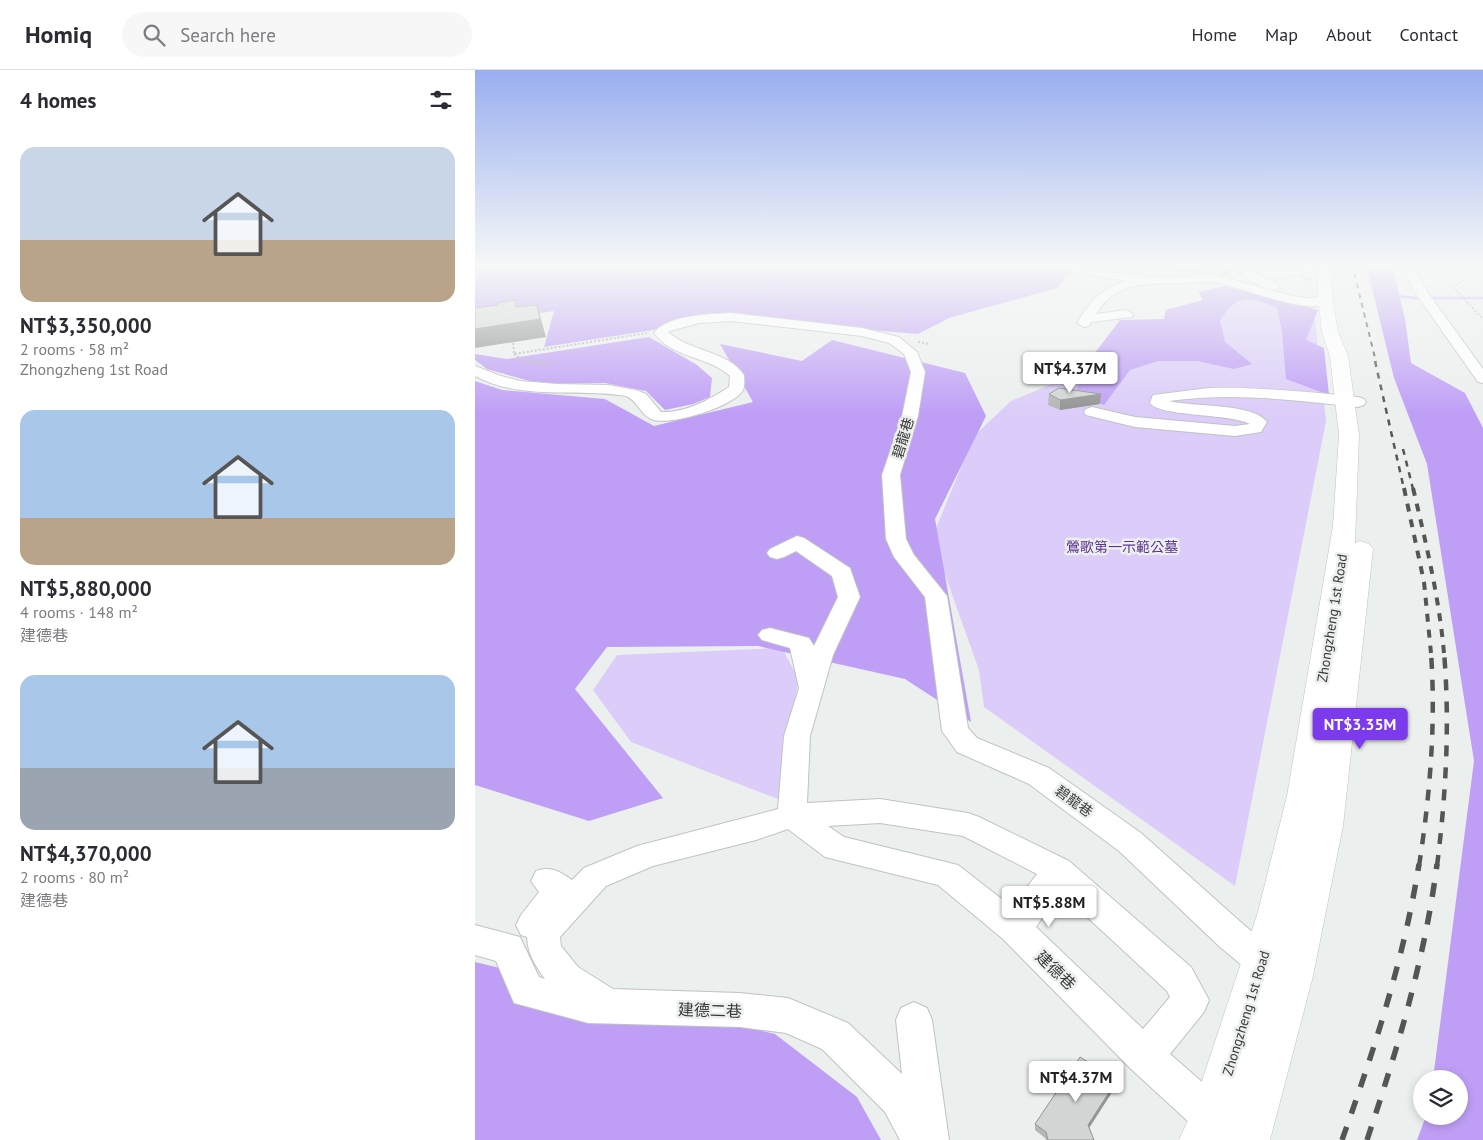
<!DOCTYPE html>
<meta charset="utf-8">
<style>
body{margin:0;font-family:"PT Sans","Noto Sans TC",sans-serif;background:#f7f7f7;color:#2b2b33;height:100vh;display:flex;flex-direction:column;font-size:19px;white-space:nowrap}
*{box-sizing:border-box;margin:0}
p{font-size:16px;color:#7c7c81}
.icon{flex:none;width:28px;height:28px;fill:none;stroke:currentColor;stroke-width:2;stroke-linecap:round;stroke-linejoin:round}
.map{position:relative;flex:1;overflow:hidden}
.sheet{display:flex;flex-direction:column;background:#fff;width:475px}
.sheet>*{flex:none}
.controls{position:absolute;left:938px;top:1000px;display:grid;gap:10px}
.controls a{display:grid;place-items:center;width:55px;height:55px;border-radius:50%;background:#fff;box-shadow:0 2px 8px #0003;font-size:25px}
.price{position:absolute;translate:-50% -42px;padding:0 11px;border-radius:5px;background:#fff;color:#222;font-size:16px;line-height:32px;filter:drop-shadow(0 1px 2px #0008)}
.price::after{content:'';position:absolute;left:50%;top:30px;width:15px;height:11px;margin-left:-8px;background:inherit;clip-path:polygon(0 0,100% 0,50% 100%)}
.price.selected{background:#7c3aed;color:#fff}
ul{padding:0;list-style:none}
li{display:grid;align-content:center;gap:10px;height:265px;padding:0 20px}
li span{display:grid;place-items:center;height:155px;border-radius:15px;color:#555}
li>.icon{margin-inline-start:auto}
span .icon{width:90px;height:90px;fill:#fffc;stroke-width:1}
li b{font-size:21px}
h2{display:flex;justify-content:space-between;align-items:center;height:60px;padding:0 20px;font-size:21px}
header{display:flex;align-items:center;gap:30px;box-sizing:border-box;height:70px;padding:0 25px;background:#fff;border-bottom:1px solid #e1e1e2}
header strong{font-size:24px}
nav{display:flex;gap:28px;margin-inline-start:auto;font-size:18px}
.search{width:350px;height:45px;background:#f7f7f7;display:flex;align-items:center;gap:12px;box-sizing:border-box;padding:0 18px;border-radius:28px;color:#7c7c81;font-size:19px}
main{display:flex;flex:1;min-height:0}
.map>svg:first-child{display:block}
</style>
<header>
<strong>Homiq</strong>
<div class="search"><svg class="icon" aria-label="search" viewBox="0 0 24 24"><circle cx="10" cy="10" r="6"/><path d="M15 15l6 6"/></svg>Search here</div>
<nav><a>Home</a><a>Map</a><a>About</a><a>Contact</a></nav>
</header>
<main>
<section class="sheet">
<h2>4 homes<svg class="icon" aria-label="filters" viewBox="0 0 24 24"><path d="M4 7h16M4 17h16"/><circle cx="9" cy="7" r="2"/><circle cx="15" cy="17" r="2"/></svg></h2>
<ul>
<li><span style="background:linear-gradient(#c9d6e8 60%,#b9a48a 0)"><svg class="icon" aria-label="home" viewBox="0 0 24 24"><path d="M3 11l9-7 9 7M6 9v11h12V9"/></svg></span><div><b>NT$3,350,000</b><p>2 rooms · 58 m²</p><p>Zhongzheng 1st Road</p></div></li>
<li><span style="background:linear-gradient(#a9c7e8 70%,#b9a48a 0)"><svg class="icon" aria-label="home" viewBox="0 0 24 24"><path d="M3 11l9-7 9 7M6 9v11h12V9"/></svg></span><div><b>NT$5,880,000</b><p>4 rooms · 148 m²</p><p>建德巷</p></div></li>
<li><span style="background:linear-gradient(#a9c7e8 60%,#9aa5b1 0)"><svg class="icon" aria-label="home" viewBox="0 0 24 24"><path d="M3 11l9-7 9 7M6 9v11h12V9"/></svg></span><div><b>NT$4,370,000</b><p>2 rooms · 80 m²</p><p>建德巷</p></div></li>
</ul>
</section>
<div class="map">
<svg width="1008" height="1070" viewBox="0 0 1008 1070">
<rect width="100%" height="100%" fill="#ebefed"/>
<path fill="#dbccf9" d="M 770,222 L 839,241 L 851,351 L 760,816 L 509,637 L 504,600 L 457,468 L 499,366 L 536,331 L 648,284 Z
M 307,578 L 323,608 L 308,731 L 156,672 L 118,620 L 142,585 Z"/>
<path fill="#bf9ff6" d="M 0,194 L 585,194 L 596,202 L 582,218 L 474,248 L 443,264 L 225,245 L 178,260 L 69,277 L 79,241 L 0,252 Z
M 673,194 L 732,194 L 727,197 L 727,203 L 680,200 Z
M 891,194 L 917,195 L 930,249 L 936,293 L 990,323 L 1008,358 L 1008,1070 L 942,1070 L 951,1046 L 984,1046 L 984,1009 L 958,1009 L 999,691 L 952,394 L 919,308 Z
M 750,216 L 843,240 L 831,270 L 849,278 L 854,325 L 811,309 L 807,261 L 802,238 C 775,227 764,222 745,250 L 750,272 L 777,294 L 759,299 L 722,291 L 683,291 L 655,300 L 629,335 L 600,323 L 613,292 L 645,250 L 689,249 L 691,240 L 728,230 L 723,222 Z
M 174,267 L 222,295 L 237,308 L 235,327 L 218,334 L 190,340 L 171,321 L 130,313 L 65,314 L 12,299 L 0,290 L 0,284 L 32,289 Z
M 357,270 L 490,303 L 511,346 L 460,449 L 496,652 L 430,609 L 283,576 L 132,577 L 100,619 L 188,728 L 114,751 L 0,715 L 0,311 L 27,320 L 130,329 L 179,356 L 278,332 L 245,274 L 327,291 Z
M 0,892 L 300,964 L 382,1027 L 406,1070 L 0,1070 Z"/>
<g fill="none" stroke-linecap="round" stroke-linejoin="round">
<path stroke="#c4a4fb" stroke-width="2.5" d="M 827,206 L 835,210
M 906,224 L 939,228 L 1008,228"/>
<path stroke="#c7cbc9" stroke-width="12" stroke-dasharray="12 6" stroke-linecap="butt" d="M 744,200 L 785,200"/>
<defs>
<path id="minor" d="M 585,194 L 599,194 L 616,200 L 676,207 L 744,206 L 814,225 L 830,228 L 851,227 L 857,231 C 841,249 764,216 743,213 C 732,211 719,213 708,213 C 674,214 642,210 621,244 L 652,240 L 658,244 L 657,247 L 616,252 L 614,256 L 609,257 L 602,253 C 615,231 627,217 652,211 L 599,202 Z
M 769,194 L 781,194 L 777,201 C 785,206 797,210 804,216 L 802,219 C 790,222 777,211 767,204 L 765,198 Z
M 840,194 L 867,194 L 869,196 L 863,199 L 843,200 L 809,207 L 785,203 L 779,200 L 785,197 L 809,200 Z
M 926,194 L 937,194 L 951,220 L 1008,299 L 1008,313 L 1003,312 L 939,221 Z
M 256,243 L 387,258 L 424,267 L 442,282 L 450,302 L 443,346 L 425,405 L 431,469 L 439,485 L 472,526 L 493,658 L 502,668 L 574,698 L 666,763 L 769,855 L 799,880 L 808,884 L 813,895 L 808,906 L 796,911 L 775,902 L 745,877 L 644,781 L 554,714 L 482,682 L 467,661 L 450,527 L 419,487 L 411,469 L 407,405 L 427,346 L 436,302 L 429,284 L 414,273 L 387,266 L 256,251 L 224,253 L 195,261 L 193,262 C 215,282 252,280 269,305 C 269,309 270,316 268,320 C 259,337 193,357 176,349 C 165,344 163,331 151,326 C 101,318 47,331 0,306 L 0,296 L 26,306 L 45,311 L 82,314 L 133,315 L 161,320 L 171,324 L 186,342 C 210,343 234,330 254,317 L 255,306 C 233,286 197,288 179,263 C 192,245 235,244 256,243 Z
M 734,318 C 784,317 833,322 883,327 L 889,329 L 891,332 L 889,335 L 883,337 C 820,330 757,322 694,331 C 717,337 779,333 792,352 L 786,362 L 760,366 L 660,357 L 611,345 L 609,342 L 611,339 L 617,337 L 660,347 L 760,356 L 775,354 C 753,343 685,347 675,333 L 678,325 Z
M 322,466 L 329,468 L 375,498 L 385,527 L 358,585 L 335,666 L 332,733 L 405,729 L 493,743 L 504,747 L 594,791 L 716,897 L 734,930 L 729,942 L 695,984 L 758,1039 L 764,1053 L 758,1067 C 748,1070 740,1070 730,1067 L 656,999 L 528,869 L 463,815 L 350,787 L 313,759 L 281,770 L 178,796 L 131,816 L 85,867 L 86,876 L 103,897 L 138,919 L 265,923 L 313,928 L 373,953 L 427,1004 L 421,950 L 426,938 L 439,932 L 452,938 L 457,950 L 474,1070 L 425,1070 L 410,1042 L 347,979 L 311,963 L 265,957 L 113,953 L 39,933 L 21,891 L 0,885 L 0,855 L 45,867 L 64,907 L 70,909 C 60,895 53,885 52,867 L 46,865 L 41,855 L 46,845 L 64,822 L 56,811 L 61,801 C 76,796 84,801 97,810 L 109,798 L 162,776 L 303,739 L 309,666 L 324,618 L 315,578 L 287,570 L 283,565 L 287,560 L 295,558 L 334,568 L 339,576 L 363,527 L 357,506 L 321,481 L 309,487 L 302,489 L 295,487 L 292,483 L 295,479 ZM 405,753 L 488,766 L 562,804 L 537,837 L 483,795 L 369,767 L 353,756 ZM 585,822 L 692,921 L 695,927 L 668,959 L 561,857 Z"/>
<path id="major" d="M 843,194 L 857,194 L 857,226 L 863,262 L 873,286 L 884,365 L 880,473 L 885,471 L 894,474 L 898,479 L 868,756 L 838,906 L 795,1070 L 704,1070 L 716,1044 L 783,842 L 812,726 L 858,456 L 864,365 L 855,286 L 847,262 L 843,226 Z"/>
</defs>
<use href="#minor" stroke="#bfc3c1" stroke-width="2"/>
<use href="#major" stroke="#bfc3c1" stroke-width="1"/>
<path stroke="#b2b5b4" stroke-width="2" stroke-dasharray="2 2" stroke-linecap="butt" d="M 390,194 L 357,212 L 360,226 C 380,235 403,234 423,243 L 427,253 L 422,260
M 989,209 L 979,218 L 1008,249
M 0,221 L 31,224 L 37,227
M 35,226 L 62,226 L 84,214 L 154,203 L 183,202 L 197,209 L 215,209 L 282,219 L 329,238 L 347,239 L 375,231
M 38,269 L 39,284 L 172,263
M 443,272 L 454,274
M 39,284 L 47,290 L 64,292"/>
<path stroke="#b2b5b4" stroke-width="2.5" stroke-dasharray="2.5 2.5" stroke-linecap="butt" d="M 55,291 L 78,294"/>
<use href="#minor" fill="#fff" fill-rule="evenodd"/>
<use href="#major" fill="#fff" fill-rule="evenodd"/>
<path stroke="#545654" stroke-width="2" stroke-dasharray="5 5" stroke-linecap="butt" d="M 877,194 L 901,292"/>
<path stroke="#545654" stroke-width="2.5" stroke-dasharray="6 6" stroke-linecap="butt" d="M 900,291 L 929,419
M 928,379 L 938,419"/>
<path stroke="#545654" stroke-width="4" stroke-dasharray="8 8" stroke-linecap="butt" d="M 929,418 L 949,512 L 956,583
M 938,418 C 951,473 964,527 969,583"/>
<path stroke="#545654" stroke-width="4.5" stroke-dasharray="11 11" stroke-linecap="butt" d="M 944,796 C 955,725 961,654 956,582
M 962,796 C 971,724 975,654 969,582"/>
<path stroke="#545654" stroke-width="5.5" stroke-dasharray="14 14" stroke-linecap="butt" d="M 867,1070 C 899,980 929,889 944,794
M 892,1070 C 922,980 950,889 962,794"/>
<defs>
<path id="minor-bridge" d="M 968,194 L 1008,196"/>
</defs>
<use href="#minor-bridge" stroke="#bfc3c1" stroke-width="14" stroke-linecap="butt"/>
<use href="#minor-bridge" stroke="#fff" stroke-width="12"/>
</g>
<path fill="#b4b7b5" d="M 574,324 L 626,324 L 625,334 L 585,340 L 573,335 Z
M 642,1010 L 641,1016 L 614,1058 L 619,1070 L 571,1070 L 570,1068 L 560,1060 L 560,1054 Z"/>
<path fill="#929594" d="M 40,230 L 45,248 L 62,235 L 71,267 L 0,278 L 0,259 L 41,237 Z
M 626,324 L 625,334 L 585,340 L 585,330 Z
M 642,1010 L 641,1016 L 612,1061 L 613,1055 Z"/>
<path fill="#d1d5d3" stroke="#929594" d="M 40,230 L 41,237 L 62,235 L 65,249 L 0,259 L 0,238 L 23,235 L 23,233 Z
M 584,318 L 626,324 L 585,330 L 574,324 Z
M 605,987 L 642,1010 L 613,1055 L 619,1070 L 573,1070 L 571,1062 L 560,1054 Z"/>
<linearGradient id="sky" x2="0" y2="1"><stop stop-color="#99aef0"/><stop offset="0.57" stop-color="#f6f8f7"/><stop offset="1" stop-color="#f6f8f7" stop-opacity="0"/></linearGradient>
<rect width="1008" height="343" fill="url(#sky)"/>
<g text-anchor="middle" dominant-baseline="central" stroke-width="5" stroke-linejoin="round" paint-order="stroke">
<g font-size="14" fill="#383938" stroke="#ebefed">
<text transform="translate(428 368) rotate(-73)">碧龍巷</text>
<text transform="translate(857 548) rotate(-81)">Zhongzheng 1st Road</text>
<text transform="translate(599 731) rotate(36)">碧龍巷</text>
<text transform="translate(771 943) rotate(-73)">Zhongzheng 1st Road</text>
</g>
<g font-size="14" fill="#5d3194" stroke="#ebefed">
<text x="647" y="477">鶯歌第一示範公墓</text>
</g>
<g font-size="16" fill="#383938" stroke="#ebefed">
<text transform="translate(581 900) rotate(44)">建德巷</text>
<text transform="translate(235 940) rotate(2)">建德二巷</text>
</g>
</g>
</svg>
<div class="controls">
<a><svg class="icon" aria-label="layers" viewBox="0 0 24 24"><path d="M12 4l9 5-9 5-9-5zM3 14l9 5 9-5"/></svg></a>
</div>
<b class="price" style="left:595px;top:324px">NT$4.37M</b>
<b class="price selected" style="left:885px;top:680px">NT$3.35M</b>
<b class="price" style="left:574px;top:858px">NT$5.88M</b>
<b class="price" style="left:601px;top:1033px">NT$4.37M</b>
</div>
</main>
